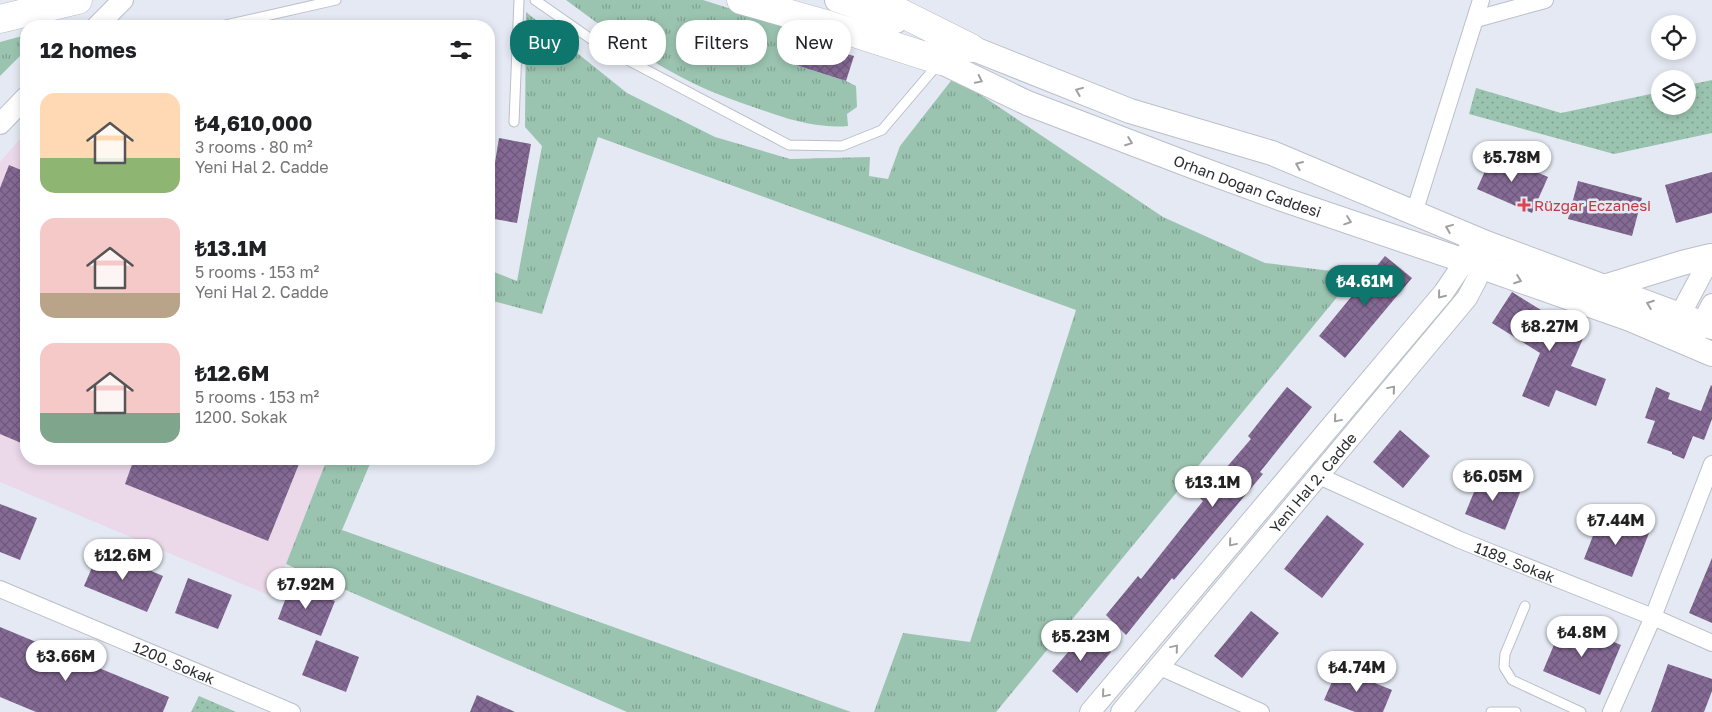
<!DOCTYPE html>
<meta charset="utf-8">
<style>
body{margin:0;font-family:"Golos Text",sans-serif;background:#f2f2f2;color:#202124;height:100vh;display:flex;flex-direction:column;font-size:19px;white-space:nowrap}
*{box-sizing:border-box;margin:0}
p{font-size:16px;color:#757577}
.icon{flex:none;width:28px;height:28px;fill:none;stroke:currentColor;stroke-width:2;stroke-linecap:round;stroke-linejoin:round}
.map{position:relative;flex:1;overflow:hidden}
.sheet{position:absolute;left:20px;top:20px;width:475px;height:445px;display:flex;flex-direction:column;background:#fff;border-radius:20px;box-shadow:0 2px 8px #0003}
.sheet>*{flex:none}
.hud{position:absolute;left:510px;top:20px;width:475px;height:45px;display:flex;gap:10px}
.buttons{position:absolute;left:1651px;top:15px;display:grid;gap:10px}
.buttons a{display:grid;place-items:center;width:45px;height:45px;border-radius:50%;background:#fff;box-shadow:0 2px 8px #0003;font-size:25px}
.price{position:absolute;translate:-50% -42px;padding:0 11px;border-radius:18px;background:#fff;color:#222;font-size:16px;line-height:32px;filter:drop-shadow(0 1px 2px #0008)}
.price::after{content:'';position:absolute;left:50%;top:30px;width:15px;height:11px;margin-left:-8px;background:inherit;clip-path:polygon(0 0,100% 0,50% 100%)}
.price.active{background:#0f766e;color:#fff}
ul{padding:0;list-style:none}
li{display:flex;align-items:center;gap:15px;height:125px;padding:0 20px}
li span{display:grid;place-items:center;flex:none;width:140px;height:100px;border-radius:15px;color:#555}
li>.icon{margin-inline-start:auto}
span .icon{width:60px;height:60px;fill:#fffc;stroke-width:1}
li b{font-size:21px}
h2{display:flex;justify-content:space-between;align-items:center;height:60px;padding:0 20px;font-size:21px}
.pill{padding:0 18px;border-radius:20px;background:#fff;box-shadow:0 2px 8px #0003;font-size:18px;line-height:45px}
.pill.active{background:#0f766e;color:#fff}
.map>svg:first-child{display:block}
</style>
<div class="map">
<svg width="1712" height="712" viewBox="0 0 1712 712">
<defs>
<pattern id="grass-tufts" width="24" height="20" patternUnits="userSpaceOnUse" patternTransform="scale(1.25)"><rect width="24" height="20" fill="#9bc4b0"/><path d="M3 7l-1-3M5 7V3M7 7l1-3M15 17l-1-3M17 17v-4M19 17l1-3" fill="none" stroke="#7fa090"/></pattern>
<pattern id="park-dots" width="8" height="8" patternUnits="userSpaceOnUse" patternTransform="scale(1.25)"><rect width="8" height="8" fill="#9bc4b0"/><path d="M2 2h.1M6 6h.1" fill="none" stroke="#7fa090" stroke-width="1.8" stroke-linecap="round"/></pattern>
<pattern id="building-cross-hatch" width="8" height="8" patternUnits="userSpaceOnUse" patternTransform="scale(1.25)"><rect width="8" height="8" fill="#856a95"/><path d="M0 0l8 8M0 8l8-8" fill="none" stroke="#6d587a"/></pattern>
</defs>
<rect width="100%" height="100%" fill="#e4e9f3"/>
<path fill="#ebd8e9" d="M 26,132 L 26,459 L 327,459 L 286,564 L 271,596 L 0,482 L 0,162 Z"/>
<path fill="url(#grass-tufts)" d="M 566,0 L 703,0 L 806,33 L 796,65 L 846,81 L 856,86 L 857,107 L 847,114 L 848,126 C 818,129 786,119 759,109 C 732,100 705,90 681,77 C 640,56 603,27 566,0 Z
M 526,12 L 627,93 L 715,137 L 790,159 L 870,157 L 869,176 L 888,179 L 900,146 L 954,77 L 1163,217 L 1265,263 L 1356,274 L 996,712 L 874,712 L 903,633 L 970,642 L 1076,310 L 598,137 L 542,314 L 489,300 L 489,270 L 517,281 L 542,146 L 525,127 Z
M 26,35 L 26,50 L 0,76 L 0,42 Z
M 327,459 L 372,459 L 342,530 L 851,712 L 627,712 L 286,564 Z"/>
<path fill="url(#park-dots)" d="M 1712,80 L 1712,133 L 1614,154 L 1469,114 L 1476,88 L 1561,113 L 1660,92 L 1660,106 L 1688,106 L 1688,85 Z
M 199,696 L 236,712 L 191,712 Z"/>
<path fill="url(#building-cross-hatch)" d="M 803,41 L 854,56 L 846,81 L 796,65 Z
M 499,138 L 531,144 L 517,223 L 489,218 L 489,199 Z
M 1493,153 L 1548,177 L 1532,213 L 1477,189 Z
M 9,165 L 26,172 L 26,445 L 0,434 L 0,188 Z
M 1712,172 L 1712,213 L 1676,223 L 1665,185 Z
M 1578,181 L 1642,198 L 1632,236 L 1568,219 Z
M 1385,256 L 1412,278 L 1345,358 L 1319,336 Z
M 1512,292 L 1557,320 L 1559,315 L 1588,327 L 1571,366 L 1606,379 L 1596,406 L 1556,390 L 1549,407 L 1522,396 L 1540,353 L 1492,323 Z
M 1711,385 L 1712,386 L 1712,419 L 1704,440 L 1693,436 L 1684,459 L 1672,454 L 1672,452 L 1647,443 L 1655,421 L 1645,418 L 1656,387 L 1670,393 L 1668,399 L 1701,411 Z
M 1287,387 L 1312,407 L 1260,472 L 1263,474 L 1174,580 L 1172,578 L 1126,635 L 1106,615 L 1138,576 L 1141,579 L 1203,501 L 1200,498 L 1251,439 L 1248,436 Z
M 1400,430 L 1430,456 L 1403,488 L 1373,462 Z
M 134,459 L 301,459 L 268,541 L 125,484 Z
M 1481,475 L 1521,490 L 1505,530 L 1465,514 Z
M 0,504 L 37,518 L 20,560 L 0,552 Z
M 1327,515 L 1364,544 L 1322,598 L 1284,569 Z
M 1601,515 L 1649,533 L 1632,577 L 1584,559 Z
M 100,549 L 163,576 L 147,612 L 84,586 Z
M 1712,558 L 1712,623 L 1689,613 Z
M 188,578 L 232,595 L 218,629 L 175,613 Z
M 291,584 L 335,601 L 321,636 L 278,619 Z
M 1251,611 L 1279,633 L 1242,678 L 1214,656 Z
M 1564,621 L 1621,645 L 1600,695 L 1543,671 Z
M 0,627 L 169,697 L 163,712 L 36,712 L 0,697 Z
M 1086,631 L 1111,652 L 1077,693 L 1052,671 Z
M 316,640 L 359,657 L 346,692 L 302,675 Z
M 1668,664 L 1712,679 L 1712,691 L 1704,712 L 1651,712 Z
M 1338,668 L 1392,690 L 1383,712 L 1355,712 L 1324,700 Z
M 477,695 L 515,712 L 470,712 Z"/>
<g fill="none" stroke-linecap="round" stroke-linejoin="round">
<defs>
<path id="service" d="M 535,0 L 601,46 L 789,145 L 842,146 L 882,130 L 939,63
M 221,26 L 336,0
M 514,122 L 519,0
M 1525,606 L 1505,654 L 1504,667 L 1512,680 L 1581,712
M 1491,712 L 1516,712"/>
<g id="minor">
<path d="M 1476,19 L 1545,0"/>
<path d="M 1414,213 L 1481,0"/>
<path id="s1" d="M 1319,476 L 1460,540 L 1653,617 L 1712,643"/>
<path id="s2" d="M 0,589 L 292,712"/>
<path d="M 1160,667 L 1261,712"/>
<path d="M 1611,712 L 1653,617 L 1712,464"/>
</g>
<g id="tertiary">
<path d="M 97,26 L 123,0"/>
<path d="M 0,124 L 26,97"/>
<path d="M 1673,328 L 1712,255"/>
<path d="M 1695,336 L 1712,304"/>
<path d="M 1090,712 L 1444,292 L 1465,261 L 1472,237"/>
<path id="s3" d="M 1121,712 L 1467,298 L 1477,279 L 1484,253"/>
</g>
<g id="secondary">
<path d="M 837,0 L 896,21"/>
<path d="M 954,41 L 1130,111 L 1272,153 L 1486,243 L 1712,327"/>
<path id="s4" d="M 923,53 L 1027,103 L 1195,167 L 1285,200 L 1465,261 L 1630,319 L 1712,354"/>
<path d="M 1604,287 L 1682,263 L 1711,256"/>
</g>
<path id="trunk" d="M 741,0 L 829,25 L 941,61
M 875,0 L 971,48
M 0,19 L 78,0"/>
</defs>
<use href="#service" stroke="#babfc9" stroke-width="11"/>
<use href="#minor" stroke="#babfc9" stroke-width="18"/>
<use href="#tertiary" stroke="#babfc9" stroke-width="22"/>
<use href="#secondary" stroke="#babfc9" stroke-width="26"/>
<use href="#trunk" stroke="#babfc9" stroke-width="29"/>
<use href="#service" stroke="#fff" stroke-width="9"/>
<use href="#minor" stroke="#fff" stroke-width="16"/>
<use href="#tertiary" stroke="#fff" stroke-width="20"/>
<use href="#secondary" stroke="#fff" stroke-width="24"/>
<use href="#trunk" stroke="#fff" stroke-width="28"/>
</g>
<defs><path id="oneway-chevron" d="M-2-3.5L2.5 0L-2 3.5" fill="none" stroke-width="1.6" stroke-linecap="round" stroke-linejoin="round" transform="scale(1.25)"/></defs>
<g stroke="#a0a0a2">
<use href="#oneway-chevron" transform="translate(979 80) rotate(26)"/>
<use href="#oneway-chevron" transform="translate(1079 91) rotate(-158)"/>
<use href="#oneway-chevron" transform="translate(1129 142) rotate(21)"/>
<use href="#oneway-chevron" transform="translate(1299 165) rotate(-157)"/>
<use href="#oneway-chevron" transform="translate(1348 221) rotate(19)"/>
<use href="#oneway-chevron" transform="translate(1449 228) rotate(-158)"/>
<use href="#oneway-chevron" transform="translate(1518 280) rotate(20)"/>
<use href="#oneway-chevron" transform="translate(1441 295) rotate(129)"/>
<use href="#oneway-chevron" transform="translate(1650 304) rotate(-160)"/>
<use href="#oneway-chevron" transform="translate(1392 389) rotate(-50)"/>
<use href="#oneway-chevron" transform="translate(1337 419) rotate(130)"/>
<use href="#oneway-chevron" transform="translate(1232 543) rotate(130)"/>
<use href="#oneway-chevron" transform="translate(1175 648) rotate(-50)"/>
<use href="#oneway-chevron" transform="translate(1105 694) rotate(130)"/>
</g>
<path fill="#e0444e" stroke="#e4e9f3" stroke-width="2" d="M1521.5 197.5h5v5h5v5h-5v5h-5v-5h-5v-5h5z"/>
<g text-anchor="middle" dominant-baseline="central" stroke-width="5" stroke-linejoin="round" paint-order="stroke">
<g font-size="15" fill="#2c2d31" stroke="#e4e9f3">
<text stroke="none"><textPath href="#s4" startOffset="351">Orhan Doğan Caddesi</textPath></text>
<text stroke="none"><textPath href="#s3" startOffset="299">Yeni Hal 2. Cadde</textPath></text>
<text stroke="none"><textPath href="#s1" startOffset="214">1189. Sokak</textPath></text>
<text stroke="none"><textPath href="#s2" startOffset="189">1200. Sokak</textPath></text>
</g>
<g font-size="15" fill="#be3a42" stroke="#e4e9f3" text-anchor="start">
<text x="1534" y="205">Rüzgar Eczanesi</text>
</g>
</g>
</svg>
<div class="buttons">
<a><svg class="icon" aria-label="locate" viewBox="0 0 24 24"><circle cx="12" cy="12" r="6"/><path d="M12 2v4M12 18v4M2 12h4M18 12h4"/></svg></a>
<a><svg class="icon" aria-label="layers" viewBox="0 0 24 24"><path d="M12 4l9 5-9 5-9-5zM3 14l9 5 9-5"/></svg></a>
</div>
<b class="price" style="left:1512px;top:183px">₺5.78M</b>
<b class="price active" style="left:1365px;top:307px">₺4.61M</b>
<b class="price" style="left:1550px;top:352px">₺8.27M</b>
<b class="price" style="left:1493px;top:502px">₺6.05M</b>
<b class="price" style="left:1213px;top:508px">₺13.1M</b>
<b class="price" style="left:1616px;top:546px">₺7.44M</b>
<b class="price" style="left:123px;top:581px">₺12.6M</b>
<b class="price" style="left:306px;top:610px">₺7.92M</b>
<b class="price" style="left:1582px;top:658px">₺4.8M</b>
<b class="price" style="left:1081px;top:662px">₺5.23M</b>
<b class="price" style="left:66px;top:682px">₺3.66M</b>
<b class="price" style="left:1357px;top:693px">₺4.74M</b>
<div class="hud">
<a class="pill active">Buy</a>
<a class="pill">Rent</a>
<a class="pill">Filters</a>
<a class="pill">New</a>
</div>
<section class="sheet">
<h2>12 homes<svg class="icon" aria-label="filters" viewBox="0 0 24 24"><path d="M4 7h16M4 17h16"/><circle cx="9" cy="7" r="2"/><circle cx="15" cy="17" r="2"/></svg></h2>
<ul>
<li><span style="background:linear-gradient(#ffd9b3 65%,#8fb573 0)"><svg class="icon" aria-label="home" viewBox="0 0 24 24"><path d="M3 11l9-7 9 7M6 9v11h12V9"/></svg></span><div><b>₺4,610,000</b><p>3 rooms · 80 m²</p><p>Yeni Hal 2. Cadde</p></div></li>
<li><span style="background:linear-gradient(#f6c9c9 75%,#b9a48a 0)"><svg class="icon" aria-label="home" viewBox="0 0 24 24"><path d="M3 11l9-7 9 7M6 9v11h12V9"/></svg></span><div><b>₺13.1M</b><p>5 rooms · 153 m²</p><p>Yeni Hal 2. Cadde</p></div></li>
<li><span style="background:linear-gradient(#f6c9c9 70%,#7fa58c 0)"><svg class="icon" aria-label="home" viewBox="0 0 24 24"><path d="M3 11l9-7 9 7M6 9v11h12V9"/></svg></span><div><b>₺12.6M</b><p>5 rooms · 153 m²</p><p>1200. Sokak</p></div></li>
</ul>
</section>
</div>
